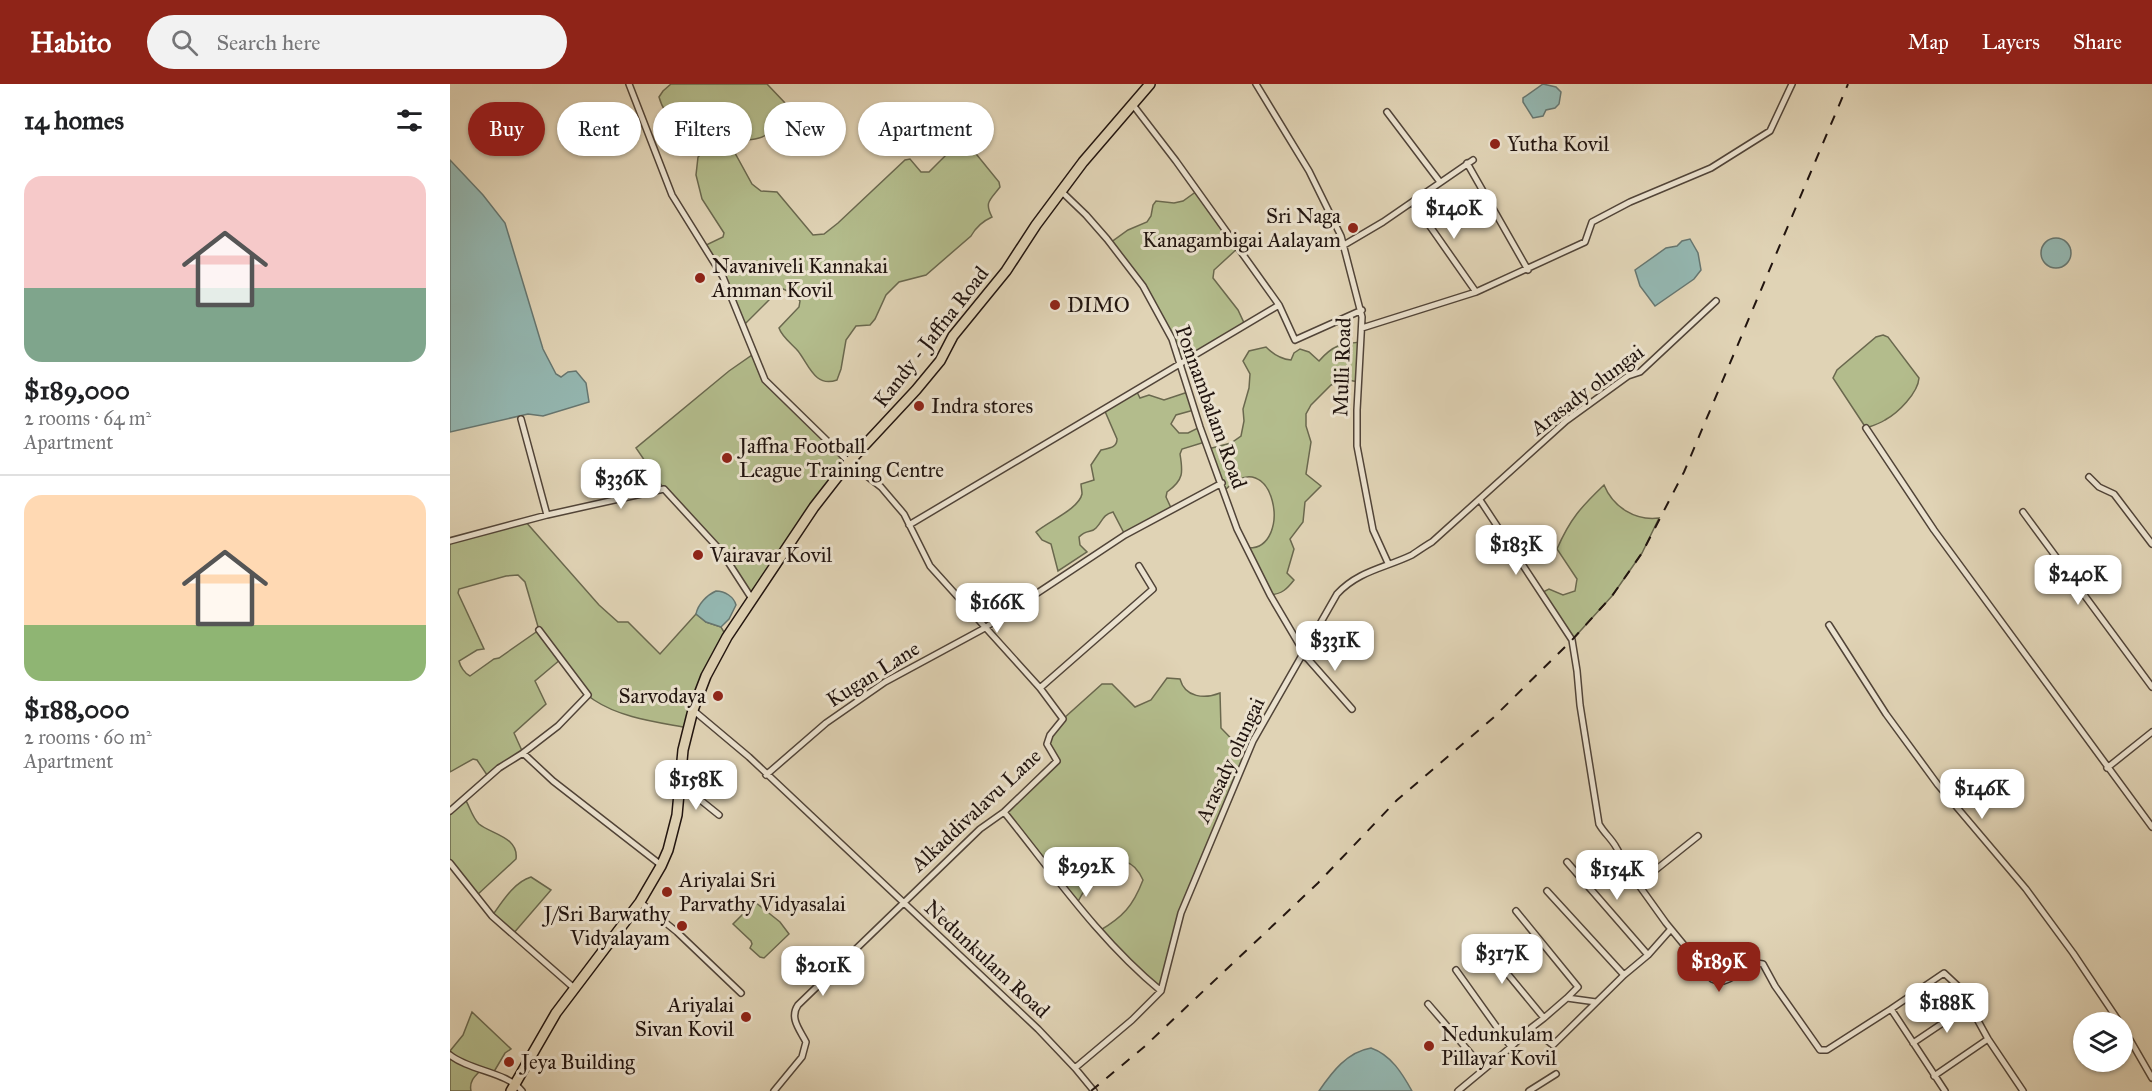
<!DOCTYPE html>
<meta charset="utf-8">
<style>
body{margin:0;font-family:"IM FELL Great Primer",serif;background:#f2f2f2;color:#202124;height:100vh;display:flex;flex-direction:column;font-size:22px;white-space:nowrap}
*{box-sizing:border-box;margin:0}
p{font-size:20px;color:#757577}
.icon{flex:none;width:33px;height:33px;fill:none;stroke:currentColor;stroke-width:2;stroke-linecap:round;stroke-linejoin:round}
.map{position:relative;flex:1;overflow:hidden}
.panel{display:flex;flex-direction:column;background:#fff;width:450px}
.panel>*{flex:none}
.guide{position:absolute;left:18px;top:18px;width:570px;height:54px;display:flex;gap:12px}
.fabs{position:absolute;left:1623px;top:928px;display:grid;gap:12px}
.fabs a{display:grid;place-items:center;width:60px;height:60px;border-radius:50%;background:#fff;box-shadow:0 2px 4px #0004;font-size:30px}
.price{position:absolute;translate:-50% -51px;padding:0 14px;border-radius:12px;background:#fff;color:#222;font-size:20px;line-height:39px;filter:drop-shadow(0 2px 3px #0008)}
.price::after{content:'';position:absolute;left:50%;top:36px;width:18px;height:14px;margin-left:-9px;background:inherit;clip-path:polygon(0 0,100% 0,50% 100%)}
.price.active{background:#8f2418;color:#fff}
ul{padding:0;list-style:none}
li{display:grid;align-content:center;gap:12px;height:318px;padding:0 24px}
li+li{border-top:2px solid #e0e0e0}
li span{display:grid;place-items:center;height:186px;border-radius:18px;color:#555}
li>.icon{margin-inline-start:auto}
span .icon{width:108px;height:108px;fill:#fffc;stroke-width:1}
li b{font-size:26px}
h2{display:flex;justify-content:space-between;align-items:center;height:72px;padding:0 24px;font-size:26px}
.pill{padding:0 21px;border-radius:27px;background:#fff;box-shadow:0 2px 4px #0004;font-size:21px;line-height:54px}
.pill.active{background:#8f2418;color:#fff}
header{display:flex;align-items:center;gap:36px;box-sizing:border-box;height:84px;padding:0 30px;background:#8f2418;color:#fff}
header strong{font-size:28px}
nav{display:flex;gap:33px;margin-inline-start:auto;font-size:21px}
.search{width:420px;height:54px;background:#f2f2f2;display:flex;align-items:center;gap:15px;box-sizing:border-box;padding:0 21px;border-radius:33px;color:#757577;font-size:22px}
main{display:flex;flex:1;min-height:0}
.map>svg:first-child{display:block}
</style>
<header>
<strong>Habito</strong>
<div class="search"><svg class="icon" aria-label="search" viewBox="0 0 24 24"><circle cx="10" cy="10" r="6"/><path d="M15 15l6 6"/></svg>Search here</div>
<nav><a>Map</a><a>Layers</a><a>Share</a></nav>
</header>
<main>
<section class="panel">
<h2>14 homes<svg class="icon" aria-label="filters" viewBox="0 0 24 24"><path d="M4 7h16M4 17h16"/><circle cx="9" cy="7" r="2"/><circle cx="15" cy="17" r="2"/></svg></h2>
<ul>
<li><span style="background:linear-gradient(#f6c9c9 60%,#7fa58c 0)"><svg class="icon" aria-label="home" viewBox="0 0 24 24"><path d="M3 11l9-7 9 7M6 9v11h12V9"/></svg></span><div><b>$189,000</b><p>2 rooms · 64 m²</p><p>Apartment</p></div></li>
<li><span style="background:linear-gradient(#ffd9b3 70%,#8fb573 0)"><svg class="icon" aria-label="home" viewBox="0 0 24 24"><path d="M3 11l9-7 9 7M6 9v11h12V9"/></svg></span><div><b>$188,000</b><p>2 rooms · 60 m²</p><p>Apartment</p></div></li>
</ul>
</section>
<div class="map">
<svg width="1702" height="1007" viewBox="0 0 1702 1007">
<rect width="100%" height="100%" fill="#e0d3b5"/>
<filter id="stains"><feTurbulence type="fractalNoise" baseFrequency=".00333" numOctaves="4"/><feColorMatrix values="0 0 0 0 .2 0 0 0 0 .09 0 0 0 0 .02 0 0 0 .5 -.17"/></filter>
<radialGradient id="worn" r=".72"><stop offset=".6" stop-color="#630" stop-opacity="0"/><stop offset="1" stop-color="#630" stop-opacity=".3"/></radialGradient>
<path fill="#b3bc8c" stroke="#6a684e" stroke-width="1.5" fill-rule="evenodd" d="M 221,0 L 317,0 L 335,19 L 338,29 C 334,38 320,51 309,54 C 302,56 294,56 285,59 L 285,69 L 302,100 L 311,107 L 327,108 L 363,151 L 374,150 L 388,139 L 455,76 L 460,75 L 471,88 L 479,88 L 510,57 L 518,60 L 549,98 L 550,103 C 540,116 534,118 542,133 C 533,137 526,143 521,152 L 476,191 L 449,198 L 436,211 L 425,235 L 420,241 L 406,242 L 396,256 L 391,285 L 387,296 C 365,304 359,281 348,267 C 342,260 332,253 329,244 L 349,223 L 350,217 L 344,210 L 331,204 L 294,241 L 287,222 L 254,162 L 273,153 L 274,149 L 252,115 L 246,91 L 248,73 C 265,57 275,57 264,30 L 257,27 C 232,32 218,44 209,13 L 213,7 Z
M 747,107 L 788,164 L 764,186 L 763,194 L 788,226 L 795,241 L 729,280 C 716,234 689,197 660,159 L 678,146 L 697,138 L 701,132 L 703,121 L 706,117 L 724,119 L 733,117 Z
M 1433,251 L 1438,253 L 1469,294 C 1468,309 1448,329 1435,336 C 1429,340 1422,342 1416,344 L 1383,294 L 1387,286 L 1426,253 Z
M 911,258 L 909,298 L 898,296 L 881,301 L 861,321 L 856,330 L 856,342 L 861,358 L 856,390 L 871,402 L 855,418 L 853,438 L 840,455 L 844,465 L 837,489 L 844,496 C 837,505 832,510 820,511 L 797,464 C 845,467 824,354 774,407 L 758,365 L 781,359 L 791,352 L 794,337 L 793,325 L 799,304 L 800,290 L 793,277 L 799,267 L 816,263 C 823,270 831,275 841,276 L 844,269 L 850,265 L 859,268 L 869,277 C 883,261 890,260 911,258 Z
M 305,269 L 315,296 L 399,378 L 302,516 L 271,467 L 214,405 L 186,364 L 279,287 Z
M 686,306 L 690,314 L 699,311 L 714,316 L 738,308 L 744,326 L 726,331 L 721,340 L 729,349 L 738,349 L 750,343 L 755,358 L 732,365 L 730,370 C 733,388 734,396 717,408 L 716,413 L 722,426 L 675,451 L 663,428 C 652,431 653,437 646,444 C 642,449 636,445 629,453 L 630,461 L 637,468 L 608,487 L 601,460 L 592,456 L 586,448 C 597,438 629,425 632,410 C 632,406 631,403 631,400 L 644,396 L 641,381 L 651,366 C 659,364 667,364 667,355 L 654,325 Z
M 1154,401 C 1163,423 1185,437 1209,434 L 1192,469 L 1162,512 L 1122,556 L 1091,509 L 1099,505 L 1113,511 L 1125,507 L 1127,495 L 1107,465 C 1120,435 1131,423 1154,401 Z
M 75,437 L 149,521 L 168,538 L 178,538 L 210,570 L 246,530 L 256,538 L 271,543 L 277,553 L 238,644 C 207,638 171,634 144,616 C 130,607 120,588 111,575 L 85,597 L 96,620 L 64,649 L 73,669 L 39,694 L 27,676 L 23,675 L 0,688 L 0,457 ZM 68,491 L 75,498 L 89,546 L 49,574 L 44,575 L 20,592 C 15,590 10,582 9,577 L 27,566 L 34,565 L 8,509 L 9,505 L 56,492 Z
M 717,594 L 730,595 C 735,614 755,615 770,609 L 771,644 L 798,672 L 731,829 L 711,907 L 649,847 C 673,833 683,822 693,796 C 673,752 638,797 626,821 L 554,728 L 607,678 L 597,660 L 613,635 L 652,600 L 662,600 L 685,623 L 701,616 Z
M 15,715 C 20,723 22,733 29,740 C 41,750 69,753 66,775 L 26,812 L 0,779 L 0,727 Z
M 81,793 L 101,806 L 63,850 L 42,832 C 52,818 64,798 81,793 Z
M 305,818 L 330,838 L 339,850 L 314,874 L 310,873 L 300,864 L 302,860 L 301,857 L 283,840 Z
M 22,928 L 61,965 L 55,969 L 42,991 L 30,987 C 24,993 19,998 21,1007 L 0,1007 L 0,967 L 13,951 Z"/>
<path fill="#94b7b1" stroke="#667670" stroke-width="1.5" d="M 1093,0 L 1106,3 L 1111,8 L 1109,20 L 1105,24 L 1096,26 L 1093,32 L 1083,34 L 1073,18 L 1073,14 Z
M 0,76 L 33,111 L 55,139 L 93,265 L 106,290 L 111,293 L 118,288 L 126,287 L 136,299 L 139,318 L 93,332 L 78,330 L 0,348 Z
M1591 169a15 15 0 1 1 30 0a15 15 0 1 1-30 0Z
M 1240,155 L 1248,169 L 1251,186 L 1244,195 L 1205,222 L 1190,202 L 1185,186 L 1216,164 L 1227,162 L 1232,157 Z
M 266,507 C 275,507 284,513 286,521 L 279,535 L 271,543 L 256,538 L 246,530 C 248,520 257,511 266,507 Z
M 921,964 C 941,971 952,989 962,1007 L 869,1007 C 882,988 897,968 921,964 Z"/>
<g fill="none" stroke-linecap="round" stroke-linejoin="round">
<defs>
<path id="minor" d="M 179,0 L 222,111 L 273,193 L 315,296 L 399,378 L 431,403 L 454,430 L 480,482 L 590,604 L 613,635 L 600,651 L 597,660 L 607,677 L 554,728 L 530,745 L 348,921 C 339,934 350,946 356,958 L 352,973 L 324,1007
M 806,0 L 859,87 L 891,152 L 912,233 L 907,326 L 907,362 L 923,446 L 938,479
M 683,21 L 726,77 L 829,221
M 937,28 L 990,98
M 1017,79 L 1078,186
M 611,107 L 636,131 L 657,155 L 693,202 L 722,255 L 750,343 L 787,445 L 820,511 L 853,567
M 963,118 L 1026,208
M 894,161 L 933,138 L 1023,76
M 912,244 L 1026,208 L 1135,158 L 1142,138 L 1180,118 L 1261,84 L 1320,47 L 1342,0
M 71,335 L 97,431
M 1416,344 L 1484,446 L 1702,743
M 1639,393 L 1649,403 L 1664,410 L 1702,460
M 1030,416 L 1122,556 L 1127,587 L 1130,621 L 1149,740 C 1154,749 1161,754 1166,763 C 1174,776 1177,789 1188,800 L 1248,752
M 1573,428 L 1702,603
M 459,441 L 829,221 L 845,256 L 912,226
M 0,457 L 97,431 L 214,405 L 271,467 L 302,515
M 1379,541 L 1436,630 L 1488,701 L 1576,805 L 1623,869 L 1670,939
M 852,571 L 858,575 L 902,625
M 590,604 L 703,505 L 689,482
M 243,626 L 299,673 L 588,945 L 625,984 L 644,1007
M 73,669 L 103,697 L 211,781
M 1657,684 L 1702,648
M 316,691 L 376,639 L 435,598 L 533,545 L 675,451 L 772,399
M 230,706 L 238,706 L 269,731
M 0,727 L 49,684 L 73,669 L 108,642 L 138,611 L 89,546
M 554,728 C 604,790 649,856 711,907
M 1117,778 L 1198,871
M 0,779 L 42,832 L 124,904
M 1188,800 L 1216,839 L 1262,895 C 1277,903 1289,887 1300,878 L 1313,880 L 1325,902 L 1370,966 L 1377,966 L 1441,925 L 1495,1007
M 1097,807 L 1174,891
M 190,818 L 227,848 L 291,909
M 1066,827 L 1128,903 L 1117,914
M 1033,860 L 1094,934 L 1081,944
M 1006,886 L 1061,963
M 978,920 L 1034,985
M 1441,925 L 1494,889 L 1510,904 L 1538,955 L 1573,1007
M 1094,934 L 1117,914 L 1146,918
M 1672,942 L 1702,994
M 1463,959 L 1518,922
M 0,971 C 20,987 57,988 72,1007
M 625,984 L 682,936 L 711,907 L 731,829 L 803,657 L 887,510 C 908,487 935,484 962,471 C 968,467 975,462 982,458 L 1116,337 L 1178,292 L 1190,288 L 1266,217
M 1484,992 L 1538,955
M 1008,1007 L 1061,963 L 1081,944 L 1103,961 L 1174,891 L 1198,871 L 1221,845
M 1079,1007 L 1106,990"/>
<path id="trunk" d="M 61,1007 L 106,929 L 190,818 L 211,782 L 218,766 L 227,731 L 233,666 L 243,626 L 256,592 L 277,553 L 364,423 L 399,378 L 466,306 L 490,277 L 503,252 L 556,187 L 586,141 L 633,78 L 700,0"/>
</defs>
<use href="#minor" stroke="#514438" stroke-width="8"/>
<use href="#trunk" stroke="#21140f" stroke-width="12"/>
<use href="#minor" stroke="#ebe2cf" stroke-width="5"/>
<use href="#trunk" stroke="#e0d3b5" stroke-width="9"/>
<path stroke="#21140f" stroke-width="2" stroke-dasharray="10 10" stroke-linecap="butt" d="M 641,1007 L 694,963 L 868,799 L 947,716 L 1043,634 L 1122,556 L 1162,512 L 1192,469 L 1234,388 L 1398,0"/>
</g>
<g fill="#8f2418" stroke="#ebe2cf" stroke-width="2">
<circle cx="1045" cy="60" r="6"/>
<circle cx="903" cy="144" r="6"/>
<circle cx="250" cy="194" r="6"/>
<circle cx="605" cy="221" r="6"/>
<circle cx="469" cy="322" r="6"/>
<circle cx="277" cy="374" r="6"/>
<circle cx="248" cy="471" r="6"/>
<circle cx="268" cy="612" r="6"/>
<circle cx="217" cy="808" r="6"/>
<circle cx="232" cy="842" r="6"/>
<circle cx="296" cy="933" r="6"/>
<circle cx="979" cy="962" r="6"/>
<circle cx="59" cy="978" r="6"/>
</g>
<g text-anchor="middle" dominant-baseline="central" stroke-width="6" stroke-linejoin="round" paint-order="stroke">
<g font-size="21" fill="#21140f" stroke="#ebe2cf" text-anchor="start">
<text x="1057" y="60">Yutha Kovil</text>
<text x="891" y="132" text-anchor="end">Sri Naga<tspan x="891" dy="24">Kanagambigai Aalayam</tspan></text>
<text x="262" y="182">Navaniveli Kannakai<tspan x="262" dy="24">Amman Kovil</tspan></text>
<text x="617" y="221">DIMO</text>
<text x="481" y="322">Indra stores</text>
<text x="289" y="362">Jaffna Football<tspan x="289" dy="24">League Training Centre</tspan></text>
<text x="260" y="471">Vairavar Kovil</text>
<text x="256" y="612" text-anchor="end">Sarvodaya</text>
<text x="229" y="796">Ariyalai Sri<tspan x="229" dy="24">Parvathy Vidyasalai</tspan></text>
<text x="220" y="830" text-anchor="end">J/Sri Barwathy<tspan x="220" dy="24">Vidyalayam</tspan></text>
<text x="284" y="921" text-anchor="end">Ariyalai<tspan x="284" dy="24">Sivan Kovil</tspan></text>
<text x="991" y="950">Nedunkulam<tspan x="991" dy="24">Pillayar Kovil</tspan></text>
<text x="71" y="978">Jeya Building</text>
</g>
<g font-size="21" fill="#21140f" stroke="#ebe2cf">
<text transform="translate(481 253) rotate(-52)">Kandy - Jaffna Road</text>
<text transform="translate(892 283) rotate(-88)">Mulli Road</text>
<text transform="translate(1137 306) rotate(-37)">Arasady olungai</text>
<text transform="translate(761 323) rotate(70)">Ponnambalam Road</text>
<text transform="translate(423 590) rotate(-32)">Kugan Lane</text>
<text transform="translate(780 676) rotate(-65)">Arasady olungai</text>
<text transform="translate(526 726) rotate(-43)">Alkaddivalavu Lane</text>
<text transform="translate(537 875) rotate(43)">Nedunkulam Road</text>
</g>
</g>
<rect width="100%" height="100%" filter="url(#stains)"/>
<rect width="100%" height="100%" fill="url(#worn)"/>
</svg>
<div class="fabs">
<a><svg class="icon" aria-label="layers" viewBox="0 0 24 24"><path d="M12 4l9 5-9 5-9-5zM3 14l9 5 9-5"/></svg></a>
</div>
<b class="price" style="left:1004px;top:156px">$140K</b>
<b class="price" style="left:171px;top:426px">$336K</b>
<b class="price" style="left:1066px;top:492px">$183K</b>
<b class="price" style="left:1628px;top:522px">$240K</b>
<b class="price" style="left:547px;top:550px">$166K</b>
<b class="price" style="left:885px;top:588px">$331K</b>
<b class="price" style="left:246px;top:727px">$158K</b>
<b class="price" style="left:1532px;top:736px">$146K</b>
<b class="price" style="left:636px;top:814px">$292K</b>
<b class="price" style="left:1167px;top:817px">$154K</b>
<b class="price" style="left:1052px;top:901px">$317K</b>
<b class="price active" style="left:1269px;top:909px">$189K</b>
<b class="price" style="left:373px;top:913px">$201K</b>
<b class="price" style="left:1497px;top:950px">$188K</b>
<div class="guide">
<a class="pill active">Buy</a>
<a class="pill">Rent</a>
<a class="pill">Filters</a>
<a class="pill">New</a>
<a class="pill">Apartment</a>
</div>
</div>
</main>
